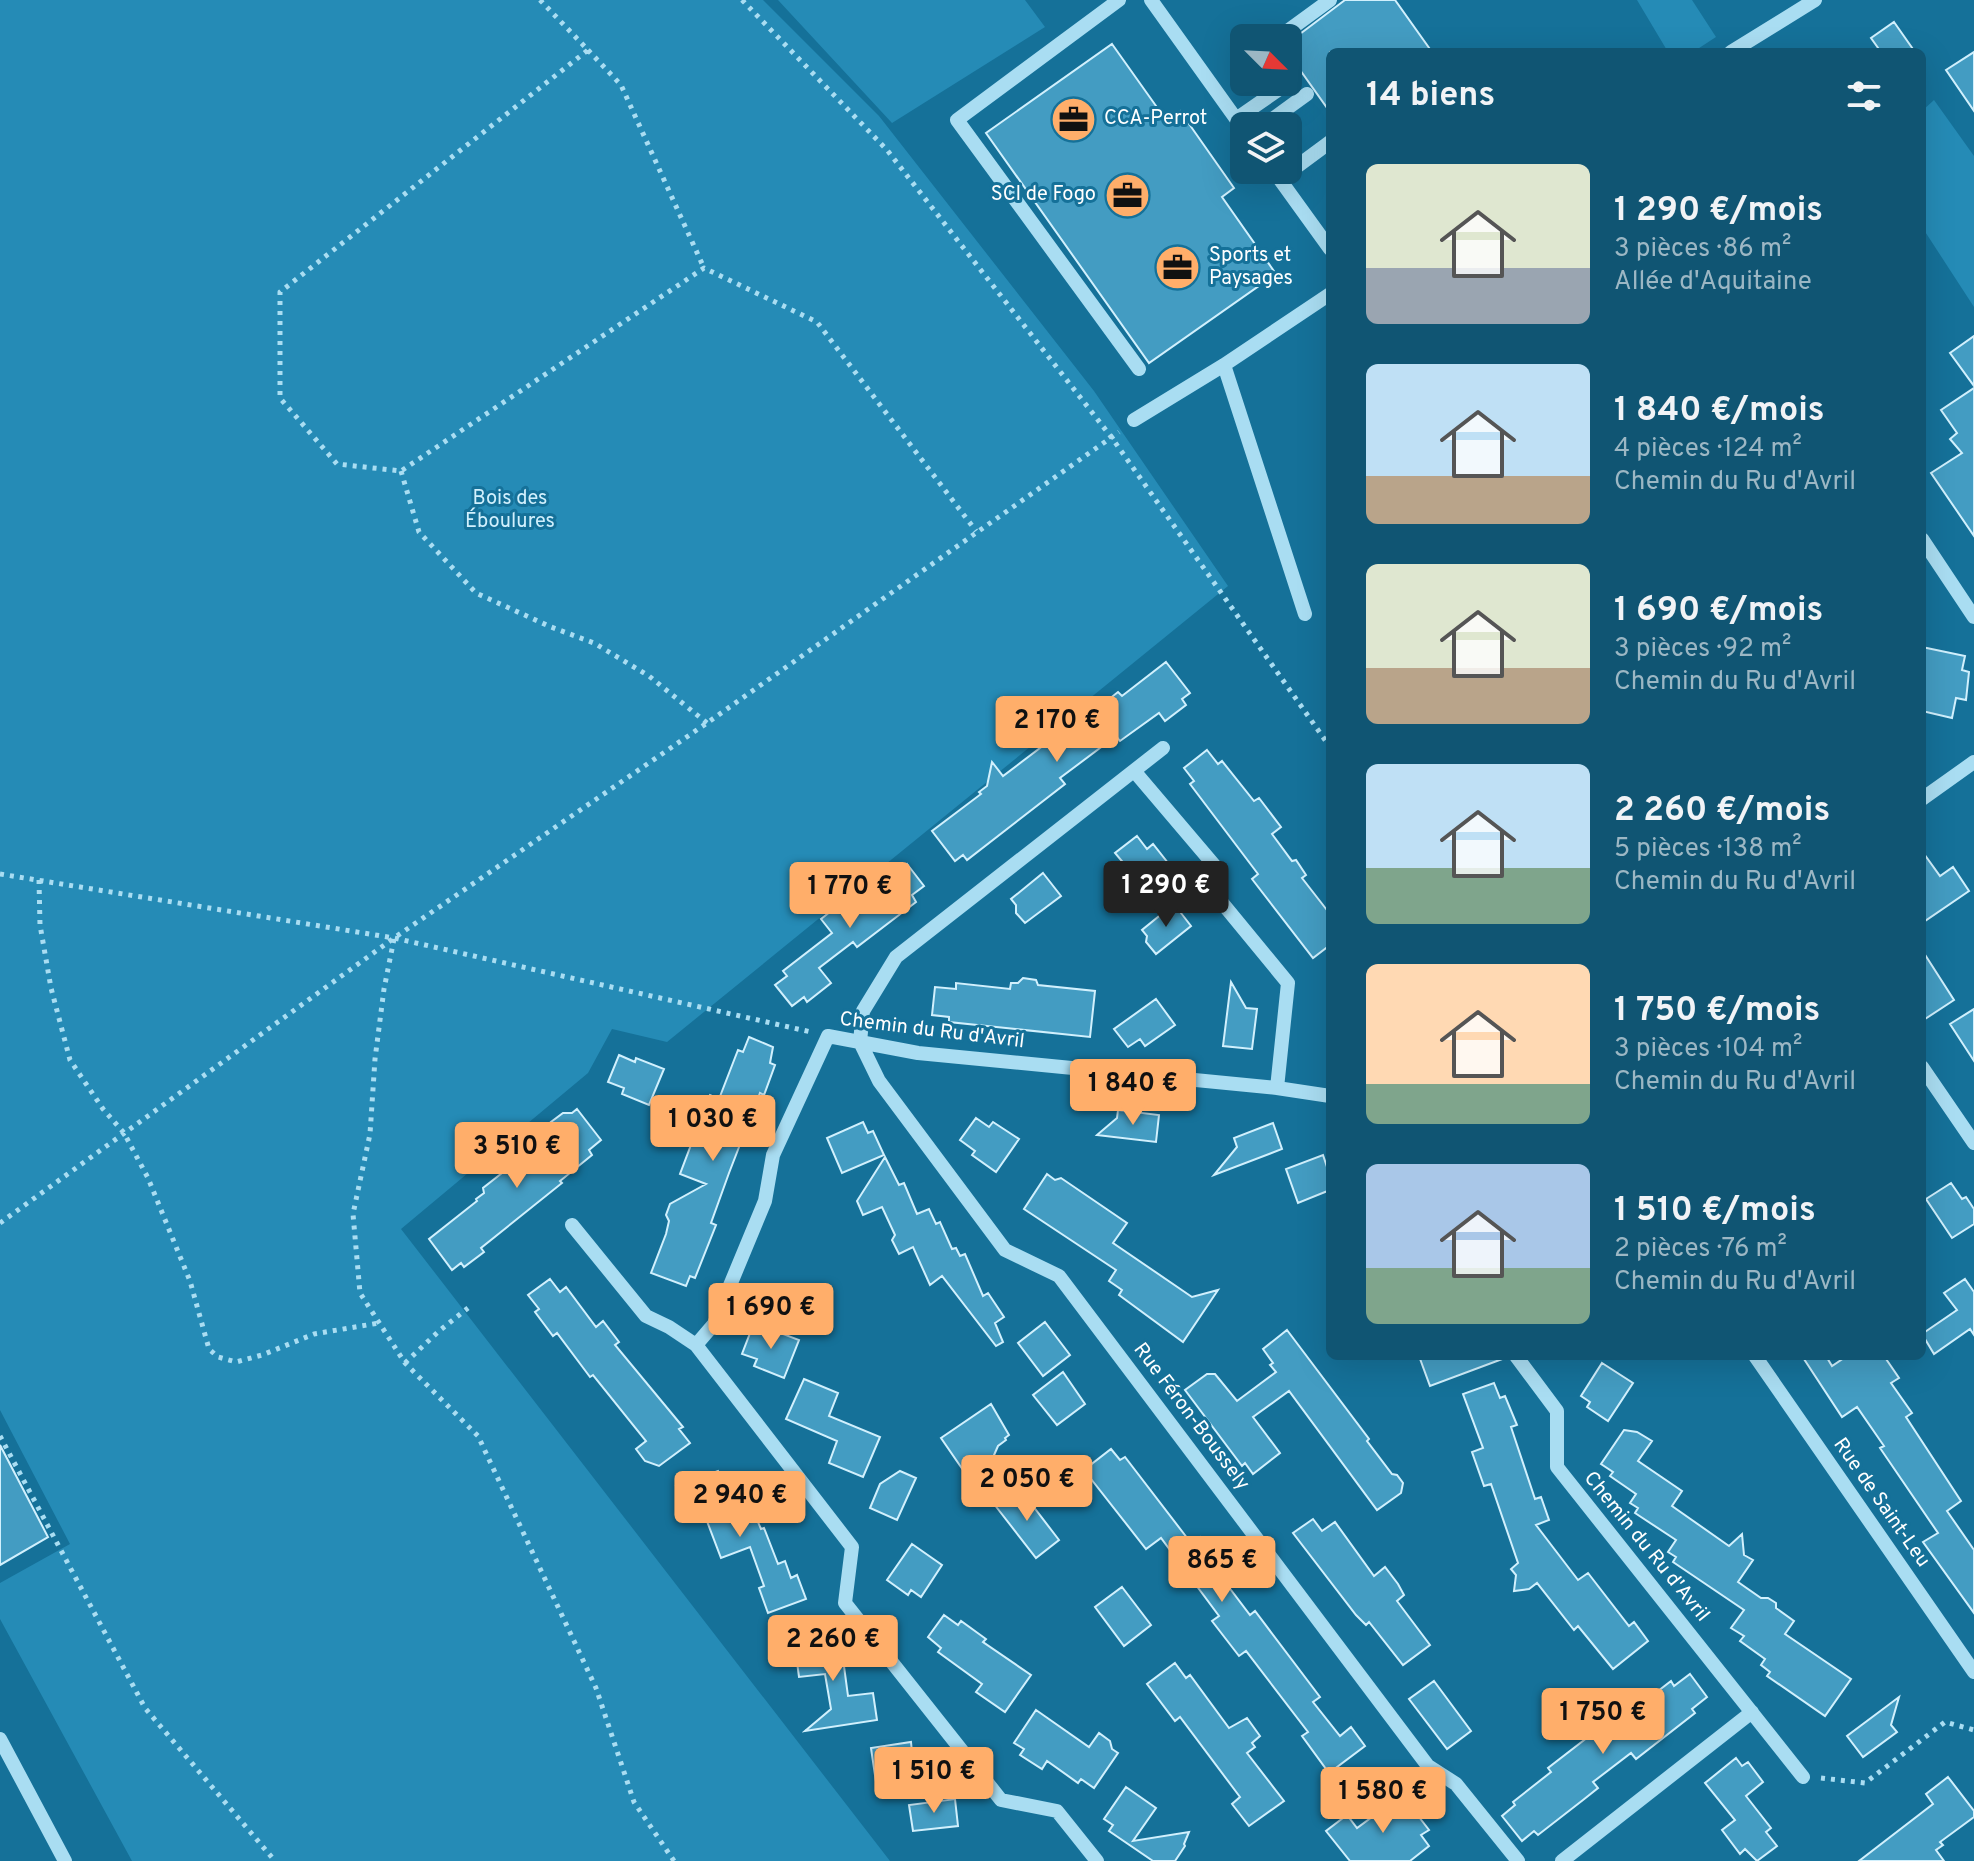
<!DOCTYPE html>
<html lang="fr">
<meta charset="utf-8">
<style>
body{margin:0;font-family:Overpass,sans-serif;background:#195b78;color:#f1f3f6;height:100vh;display:flex;flex-direction:column;font-size:30px;white-space:nowrap}
*{box-sizing:border-box;margin:0}
p{font-size:26px;color:#9cb7c4}
.icon{flex:none;width:44px;height:44px;fill:none;stroke:currentColor;stroke-width:2;stroke-linecap:round;stroke-linejoin:round}
.map{position:relative;flex:1;overflow:hidden}
.side{position:absolute;left:1326px;top:48px;width:600px;height:1312px;display:flex;flex-direction:column;background:#105573;border-radius:12px;box-shadow:0 8px 32px #0002}
.side>*{flex:none}
.needle{width:52px;rotate:114deg}
.controls{position:absolute;left:1230px;top:24px;display:grid;gap:16px}
.controls a{display:grid;place-items:center;width:72px;height:72px;border-radius:12px;background:#105573;box-shadow:0 8px 32px #0002;font-size:40px}
.price{position:absolute;translate:-50% -68px;padding:0 18px;border-radius:8px;background:#ffae6a;color:#111;font-size:26px;line-height:52px;filter:drop-shadow(0 2px 4px #0008)}
.price::after{content:'';position:absolute;left:50%;top:48px;width:24px;height:18px;margin-left:-12px;background:inherit;clip-path:polygon(0 0,100% 0,50% 100%)}
.price.active{background:#222;color:#fff}
ul{padding:0;list-style:none}
li{display:flex;align-items:center;gap:24px;height:200px;padding:0 40px}
li span{display:grid;place-items:center;flex:none;width:224px;height:160px;border-radius:12px;color:#555}
li>.icon{margin-inline-start:auto}
span .icon{width:96px;height:96px;fill:#fffc;stroke-width:1}
li b{font-size:34px}
h2{display:flex;justify-content:space-between;align-items:center;height:96px;padding:0 40px;font-size:34px}
.map>svg:first-child{display:block}
</style>
<div class="map">
<svg width="1974" height="1861" viewBox="0 0 1974 1861">
<rect width="100%" height="100%" fill="#157199"/>
<path fill="#258bb6" d="M 0,0 L 763,0 L 879,116 L 1094,391 L 1228,586 L 667,1042 L 612,1029 L 588,1073 L 401,1229 L 890,1861 L 132,1861 L 0,1619 L 0,1583 L 70,1544 L 0,1410 Z
M 778,0 L 1025,0 L 1045,27 L 892,123 Z
M 1637,0 L 1692,0 L 1716,37 L 1693,52 L 1668,52 Z
M 1934,100 L 1974,156 L 1974,307 L 1922,227 L 1922,111 Z"/>
<path fill="#439cc2" stroke="#d1f0fd" stroke-width="2" d="M 1345,0 L 1395,0 L 1432,52 L 1330,52 L 1330,112 L 1288,53 L 1288,43 Z
M 1894,22 L 1915,52 L 1881,52 L 1871,38 Z
M 1112,44 L 1166,120 L 1180,111 L 1234,188 L 1222,197 L 1276,274 L 1149,363 L 986,133 Z
M 1974,52 L 1974,111 L 1946,70 Z
M 1974,336 L 1974,386 L 1950,353 Z
M 1974,388 L 1974,536 L 1931,473 L 1962,453 L 1950,439 L 1957,433 L 1941,410 Z
M 1922,647 L 1965,656 L 1962,670 L 1969,672 L 1966,700 L 1956,698 L 1952,718 L 1922,711 Z
M 1166,662 L 1190,693 L 1182,699 L 1186,705 L 1165,721 L 1159,713 L 1120,741 L 1116,736 L 1060,778 L 1065,784 L 967,860 L 963,855 L 955,861 L 932,831 L 981,794 L 979,792 L 987,786 L 992,762 L 1003,776 L 1048,742 L 1054,750 L 1098,715 L 1094,711 L 1118,692 L 1122,696 Z
M 1207,750 L 1218,764 L 1222,761 L 1254,801 L 1259,798 L 1281,827 L 1272,834 L 1292,861 L 1296,860 L 1306,875 L 1302,878 L 1330,914 L 1330,945 L 1313,958 L 1252,879 L 1258,874 L 1190,784 L 1194,781 L 1184,768 Z
M 1137,836 L 1147,849 L 1153,844 L 1172,868 L 1140,892 L 1122,870 L 1126,866 L 1115,853 Z
M 1922,851 L 1940,876 L 1953,867 L 1969,891 L 1922,923 Z
M 907,864 L 924,886 L 912,895 L 916,902 L 857,947 L 853,942 L 819,968 L 831,983 L 807,1002 L 804,997 L 792,1006 L 775,985 L 787,976 L 783,971 L 832,933 L 821,919 L 849,897 L 851,900 L 890,870 L 893,875 Z
M 1043,873 L 1061,896 L 1025,923 L 1016,913 L 1016,905 L 1011,899 Z
M 1174,904 L 1191,926 L 1156,954 L 1146,942 L 1147,936 L 1142,930 Z
M 1922,950 L 1954,1000 L 1922,1021 Z
M 1023,978 L 1036,980 L 1038,985 L 1095,991 L 1090,1037 L 949,1022 L 949,1017 L 932,1015 L 935,987 L 956,989 L 956,983 L 1010,989 L 1011,983 L 1018,983 Z
M 1231,982 L 1246,1008 L 1257,1009 L 1252,1049 L 1223,1046 Z
M 1156,999 L 1175,1025 L 1145,1046 L 1140,1039 L 1128,1047 L 1114,1029 Z
M 1974,1009 L 1974,1061 L 1950,1024 Z
M 749,1037 L 773,1047 L 770,1063 L 775,1065 L 764,1095 L 760,1093 L 729,1173 L 711,1223 L 716,1225 L 695,1278 L 690,1276 L 686,1286 L 651,1273 L 666,1234 L 669,1221 L 666,1215 L 670,1204 L 706,1184 L 680,1174 L 700,1121 L 696,1118 L 700,1106 L 706,1104 L 710,1095 L 719,1099 L 738,1050 L 743,1052 Z
M 619,1055 L 635,1062 L 636,1058 L 664,1069 L 649,1105 L 622,1094 L 624,1088 L 608,1082 Z
M 577,1109 L 601,1140 L 589,1150 L 592,1155 L 560,1181 L 562,1183 L 481,1248 L 484,1252 L 464,1267 L 461,1263 L 452,1270 L 429,1239 L 477,1201 L 476,1199 L 484,1193 L 483,1188 L 557,1130 L 551,1122 L 563,1113 L 572,1113 Z
M 1118,1110 L 1159,1115 L 1156,1142 L 1097,1135 L 1117,1118 Z
M 976,1118 L 989,1127 L 993,1122 L 1019,1139 L 996,1172 L 972,1155 L 975,1151 L 960,1140 Z
M 863,1122 L 868,1133 L 873,1131 L 884,1155 L 842,1173 L 827,1138 Z
M 1273,1123 L 1282,1149 L 1214,1175 L 1237,1147 L 1234,1138 Z
M 1323,1155 L 1330,1176 L 1330,1190 L 1298,1203 L 1286,1169 Z
M 885,1157 L 899,1185 L 904,1183 L 917,1214 L 929,1209 L 936,1224 L 940,1222 L 952,1249 L 956,1248 L 960,1256 L 965,1254 L 983,1296 L 988,1293 L 1004,1317 L 995,1323 L 1003,1342 L 996,1346 L 942,1276 L 930,1285 L 913,1247 L 899,1254 L 892,1240 L 895,1235 L 882,1207 L 863,1215 L 857,1201 Z
M 1047,1174 L 1055,1180 L 1061,1178 L 1127,1223 L 1113,1243 L 1192,1297 L 1218,1290 L 1183,1342 L 1119,1295 L 1122,1290 L 1109,1281 L 1116,1270 L 1024,1209 Z
M 1951,1183 L 1962,1199 L 1966,1197 L 1974,1209 L 1974,1224 L 1952,1238 L 1926,1199 Z
M 550,1279 L 560,1292 L 566,1287 L 596,1327 L 603,1321 L 619,1342 L 615,1345 L 683,1427 L 679,1429 L 690,1443 L 659,1466 L 645,1461 L 636,1449 L 646,1441 L 593,1375 L 590,1377 L 557,1333 L 553,1336 L 535,1312 L 539,1309 L 528,1295 Z
M 1965,1279 L 1974,1292 L 1974,1335 L 1970,1329 L 1934,1354 L 1922,1334 L 1957,1310 L 1944,1293 Z
M 1045,1322 L 1070,1355 L 1043,1376 L 1018,1343 Z
M 752,1328 L 768,1334 L 770,1329 L 799,1340 L 784,1378 L 754,1366 L 757,1359 L 742,1354 Z
M 1287,1330 L 1369,1439 L 1367,1441 L 1392,1474 L 1397,1475 L 1403,1483 L 1401,1493 L 1377,1510 L 1289,1391 L 1253,1417 L 1280,1453 L 1253,1474 L 1245,1463 L 1242,1466 L 1185,1390 L 1207,1374 L 1215,1374 L 1237,1401 L 1276,1372 L 1270,1365 L 1273,1363 L 1263,1349 Z
M 1419,1356 L 1505,1356 L 1505,1358 L 1430,1386 Z
M 1802,1356 L 1826,1356 L 1832,1366 L 1847,1356 L 1884,1356 L 1899,1378 L 1891,1383 L 1912,1413 L 1906,1417 L 1961,1501 L 1947,1511 L 1974,1550 L 1974,1613 L 1923,1542 L 1938,1533 L 1880,1448 L 1884,1446 L 1857,1407 L 1842,1417 Z
M 1602,1363 L 1633,1383 L 1608,1421 L 1587,1407 L 1590,1402 L 1581,1396 Z
M 1063,1372 L 1085,1404 L 1057,1425 L 1033,1395 Z
M 804,1379 L 838,1393 L 829,1416 L 880,1437 L 863,1477 L 829,1463 L 837,1441 L 786,1419 Z
M 1494,1383 L 1500,1398 L 1505,1396 L 1517,1425 L 1511,1427 L 1535,1499 L 1541,1497 L 1549,1520 L 1536,1525 L 1578,1580 L 1588,1573 L 1629,1626 L 1634,1622 L 1648,1641 L 1613,1669 L 1578,1626 L 1574,1630 L 1537,1583 L 1529,1589 L 1514,1591 L 1516,1575 L 1511,1569 L 1518,1563 L 1491,1484 L 1484,1486 L 1472,1452 L 1483,1448 L 1463,1394 Z
M 991,1404 L 1009,1435 L 1005,1438 L 1006,1440 L 998,1446 L 991,1462 L 972,1465 L 963,1470 L 941,1438 Z
M 1624,1430 L 1637,1432 L 1652,1441 L 1638,1461 L 1682,1491 L 1672,1506 L 1729,1546 L 1742,1534 L 1744,1555 L 1753,1560 L 1738,1582 L 1761,1598 L 1768,1598 L 1776,1603 L 1776,1608 L 1794,1621 L 1785,1634 L 1851,1679 L 1825,1716 L 1767,1676 L 1770,1672 L 1761,1665 L 1765,1659 L 1740,1641 L 1744,1636 L 1731,1628 L 1744,1610 L 1673,1562 L 1676,1557 L 1668,1552 L 1676,1540 L 1635,1513 L 1638,1508 L 1630,1503 L 1636,1494 L 1610,1476 L 1613,1472 L 1601,1464 Z
M 0,1445 L 48,1537 L 0,1565 Z
M 1111,1449 L 1120,1460 L 1125,1457 L 1191,1543 L 1200,1537 L 1228,1574 L 1222,1578 L 1250,1615 L 1255,1611 L 1320,1697 L 1313,1702 L 1340,1736 L 1351,1727 L 1365,1746 L 1329,1773 L 1302,1736 L 1308,1732 L 1246,1651 L 1239,1656 L 1212,1621 L 1219,1616 L 1161,1538 L 1146,1549 L 1084,1470 Z
M 718,1471 L 736,1522 L 755,1515 L 761,1529 L 764,1528 L 778,1564 L 785,1561 L 791,1578 L 797,1575 L 806,1599 L 768,1613 L 759,1588 L 764,1586 L 750,1547 L 721,1558 L 705,1516 L 689,1521 L 676,1486 Z
M 900,1471 L 916,1478 L 897,1520 L 870,1508 L 880,1484 Z
M 1012,1490 L 1021,1501 L 1026,1497 L 1059,1540 L 1036,1558 L 994,1504 Z
M 1313,1519 L 1322,1531 L 1335,1522 L 1374,1576 L 1385,1567 L 1398,1584 L 1404,1595 L 1397,1601 L 1430,1645 L 1403,1665 L 1369,1622 L 1366,1625 L 1356,1615 L 1293,1533 Z
M 912,1544 L 942,1565 L 921,1597 L 911,1590 L 908,1595 L 887,1580 Z
M 1122,1587 L 1151,1625 L 1124,1646 L 1095,1607 Z
M 944,1615 L 958,1625 L 961,1621 L 986,1639 L 983,1642 L 1031,1675 L 1005,1712 L 976,1692 L 982,1684 L 938,1652 L 941,1648 L 928,1637 Z
M 834,1635 L 835,1645 L 841,1644 L 848,1696 L 873,1693 L 877,1720 L 805,1731 L 831,1709 L 825,1674 L 799,1677 L 794,1640 Z
M 1175,1663 L 1186,1678 L 1190,1675 L 1229,1728 L 1247,1718 L 1260,1736 L 1252,1743 L 1255,1747 L 1247,1753 L 1284,1801 L 1249,1826 L 1232,1804 L 1240,1797 L 1180,1717 L 1175,1721 L 1147,1684 Z
M 1690,1674 L 1707,1697 L 1692,1709 L 1695,1713 L 1636,1759 L 1631,1753 L 1593,1782 L 1598,1788 L 1583,1800 L 1538,1835 L 1534,1831 L 1522,1841 L 1502,1816 L 1515,1805 L 1513,1802 L 1551,1772 L 1548,1768 L 1627,1707 L 1631,1712 L 1671,1681 L 1674,1686 Z
M 1434,1681 L 1471,1731 L 1447,1749 L 1409,1699 Z
M 1899,1697 L 1891,1725 L 1897,1732 L 1863,1757 L 1847,1736 Z
M 1036,1710 L 1089,1747 L 1099,1733 L 1110,1741 L 1112,1749 L 1118,1753 L 1094,1788 L 1081,1779 L 1078,1783 L 1047,1761 L 1042,1769 L 1020,1755 L 1024,1749 L 1014,1743 Z
M 911,1742 L 912,1752 L 918,1751 L 922,1776 L 876,1782 L 871,1748 Z
M 1736,1758 L 1742,1766 L 1748,1762 L 1763,1782 L 1746,1796 L 1771,1828 L 1766,1832 L 1777,1846 L 1757,1861 L 1745,1849 L 1740,1854 L 1722,1830 L 1735,1820 L 1705,1783 Z
M 1948,1777 L 1974,1811 L 1974,1817 L 1940,1842 L 1943,1845 L 1936,1850 L 1944,1861 L 1859,1861 L 1933,1804 L 1926,1794 Z
M 1126,1787 L 1156,1808 L 1133,1841 L 1189,1832 L 1184,1844 L 1185,1846 L 1175,1861 L 1153,1861 L 1109,1831 L 1113,1825 L 1104,1819 Z
M 1402,1795 L 1429,1830 L 1421,1835 L 1429,1846 L 1410,1861 L 1350,1861 L 1326,1831 L 1347,1815 L 1357,1828 Z
M 955,1799 L 958,1826 L 913,1831 L 909,1805 Z"/>
<g fill="none" stroke-linecap="round" stroke-linejoin="round">
<path stroke="#a9ddf2" stroke-width="5" stroke-dasharray="4 6" stroke-linecap="butt" d="M 540,0 L 588,50 L 280,292 L 280,398 L 337,464 L 401,471 L 704,268 L 817,322 L 976,531
M 742,0 L 887,150 L 1112,438 L 1330,747
M 588,50 L 621,85 L 704,268
M 401,471 L 419,532 L 476,593 L 551,627 L 594,643 L 649,676 L 707,723
M 0,874 L 394,938 L 811,1032
M 39,880 L 40,925 L 51,988 L 70,1060 L 103,1109 L 124,1133 L 148,1178 L 190,1281 L 209,1349 L 218,1357 L 236,1362 L 262,1355 L 314,1334 L 379,1323
M 394,939 L 384,989 L 375,1059 L 370,1134 L 353,1214 L 360,1293 L 405,1363 L 478,1436 L 596,1688 L 634,1802 L 674,1861
M 0,1223 L 394,938 L 707,723 L 1119,432
M 405,1363 L 439,1331 L 468,1308
M 0,1436 L 145,1708 L 275,1861
M 1821,1778 L 1865,1783 L 1945,1722 L 1974,1730"/>
<path stroke="#a9ddf2" stroke-width="14" d="M 1119,0 L 957,120 L 1139,369
M 1151,0 L 1244,130
M 1278,38 L 1330,0
M 1731,52 L 1815,0
M 1236,119 L 1291,81 L 1288,77
M 1263,126 L 1307,94
M 1273,170 L 1330,249
M 1280,179 L 1330,142
M 1224,365 L 1305,614
M 1134,420 L 1224,365 L 1330,294
M 1922,539 L 1974,617
M 1163,748 L 896,957 L 863,1011 L 860,1042 L 879,1081 L 1005,1250 L 1059,1276 L 1428,1766 L 1456,1784 L 1518,1861
M 1135,772 L 1214,865 L 1214,893 L 1288,983 L 1277,1088
M 1922,799 L 1974,762
M 1922,1067 L 1974,1143
M 572,1225 L 646,1316 L 669,1327 L 696,1345
M 1516,1356 L 1557,1411 L 1557,1467 L 1803,1777
M 1755,1356 L 1974,1672
M 0,1739 L 65,1861
M 1097,1861 L 1057,1811 L 1001,1800 L 845,1603 L 852,1547 L 696,1345 L 714,1324 L 765,1201 L 773,1155 L 828,1036 L 918,1053 L 1277,1088 L 1330,1096
M 1562,1861 L 1752,1712"/>
</g>
<defs>
<symbol id="office-disc" viewBox="-11 -11 22 22"><circle r="9.5" fill="#ffae6a" stroke="#157199"/><path d="M-6-3h4V-5.5h4V-3h4V5H-6ZM-1-4.5V-3h2v-1.5ZM-6 0V1H6V0Z" fill="#111"/></symbol>
</defs>
<g fill-rule="evenodd">
<use href="#office-disc" x="1048" y="94" width="51" height="51"/>
<use href="#office-disc" x="1102" y="170" width="51" height="51"/>
<use href="#office-disc" x="1152" y="242" width="51" height="51"/>
</g>
<g text-anchor="middle" dominant-baseline="central" stroke-width="6" stroke-linejoin="round" paint-order="stroke">
<g font-size="20" fill="#fff" stroke="#157199" text-anchor="start">
<text x="1104" y="119">CCA-Perrot</text>
<text x="1096" y="195" text-anchor="end">SCI de Fogo</text>
<text x="1209" y="256">Sports et<tspan x="1209" dy="23">Paysages</tspan></text>
</g>
<g font-size="20" fill="#d1f0fd" stroke="#157199">
<text x="510" y="499">Bois des<tspan x="510" dy="23">Éboulures</tspan></text>
</g>
<g font-size="20" fill="#fff" stroke="#157199">
<text transform="translate(932 1031) rotate(7)">Chemin du Ru d'Avril</text>
<text transform="translate(1191 1417) rotate(53)">Rue Féron-Boussely</text>
<text transform="translate(1881 1503) rotate(55)">Rue de Saint-Leu</text>
<text transform="translate(1646 1547) rotate(51)">Chemin du Ru d'Avril</text>
</g>
</g>
</svg>
<div class="controls">
<a><svg class="needle" viewBox="-14 -14 28 28"><path d="M0-13l5 13h-10z" fill="#e53935"/><path d="M0 13l5-13h-10z" fill="#9cb7c4"/></svg></a>
<a><svg class="icon" aria-label="layers" viewBox="0 0 24 24"><path d="M12 4l9 5-9 5-9-5zM3 14l9 5 9-5"/></svg></a>
</div>
<b class="price" style="left:1057px;top:764px">2 170 €</b>
<b class="price active" style="left:1166px;top:929px">1 290 €</b>
<b class="price" style="left:850px;top:930px">1 770 €</b>
<b class="price" style="left:1133px;top:1127px">1 840 €</b>
<b class="price" style="left:713px;top:1163px">1 030 €</b>
<b class="price" style="left:517px;top:1190px">3 510 €</b>
<b class="price" style="left:771px;top:1351px">1 690 €</b>
<b class="price" style="left:1027px;top:1523px">2 050 €</b>
<b class="price" style="left:740px;top:1539px">2 940 €</b>
<b class="price" style="left:1222px;top:1604px">865 €</b>
<b class="price" style="left:833px;top:1683px">2 260 €</b>
<b class="price" style="left:1603px;top:1756px">1 750 €</b>
<b class="price" style="left:934px;top:1815px">1 510 €</b>
<b class="price" style="left:1383px;top:1835px">1 580 €</b>
<section class="side">
<h2>14 biens<svg class="icon" aria-label="filters" viewBox="0 0 24 24"><path d="M4 7h16M4 17h16"/><circle cx="9" cy="7" r="2"/><circle cx="15" cy="17" r="2"/></svg></h2>
<ul>
<li><span style="background:linear-gradient(#dfe7d0 65%,#9aa5b1 0)"><svg class="icon" aria-label="home" viewBox="0 0 24 24"><path d="M3 11l9-7 9 7M6 9v11h12V9"/></svg></span><div><b>1 290 €/mois</b><p>3 pièces · 86 m²</p><p>Allée d'Aquitaine</p></div></li>
<li><span style="background:linear-gradient(#bfe0f5 70%,#b9a48a 0)"><svg class="icon" aria-label="home" viewBox="0 0 24 24"><path d="M3 11l9-7 9 7M6 9v11h12V9"/></svg></span><div><b>1 840 €/mois</b><p>4 pièces · 124 m²</p><p>Chemin du Ru d'Avril</p></div></li>
<li><span style="background:linear-gradient(#dfe7d0 65%,#b9a48a 0)"><svg class="icon" aria-label="home" viewBox="0 0 24 24"><path d="M3 11l9-7 9 7M6 9v11h12V9"/></svg></span><div><b>1 690 €/mois</b><p>3 pièces · 92 m²</p><p>Chemin du Ru d'Avril</p></div></li>
<li><span style="background:linear-gradient(#bfe0f5 65%,#7fa58c 0)"><svg class="icon" aria-label="home" viewBox="0 0 24 24"><path d="M3 11l9-7 9 7M6 9v11h12V9"/></svg></span><div><b>2 260 €/mois</b><p>5 pièces · 138 m²</p><p>Chemin du Ru d'Avril</p></div></li>
<li><span style="background:linear-gradient(#ffd9b3 75%,#7fa58c 0)"><svg class="icon" aria-label="home" viewBox="0 0 24 24"><path d="M3 11l9-7 9 7M6 9v11h12V9"/></svg></span><div><b>1 750 €/mois</b><p>3 pièces · 104 m²</p><p>Chemin du Ru d'Avril</p></div></li>
<li><span style="background:linear-gradient(#a9c7e8 65%,#7fa58c 0)"><svg class="icon" aria-label="home" viewBox="0 0 24 24"><path d="M3 11l9-7 9 7M6 9v11h12V9"/></svg></span><div><b>1 510 €/mois</b><p>2 pièces · 76 m²</p><p>Chemin du Ru d'Avril</p></div></li>
</ul>
</section>
</div>
